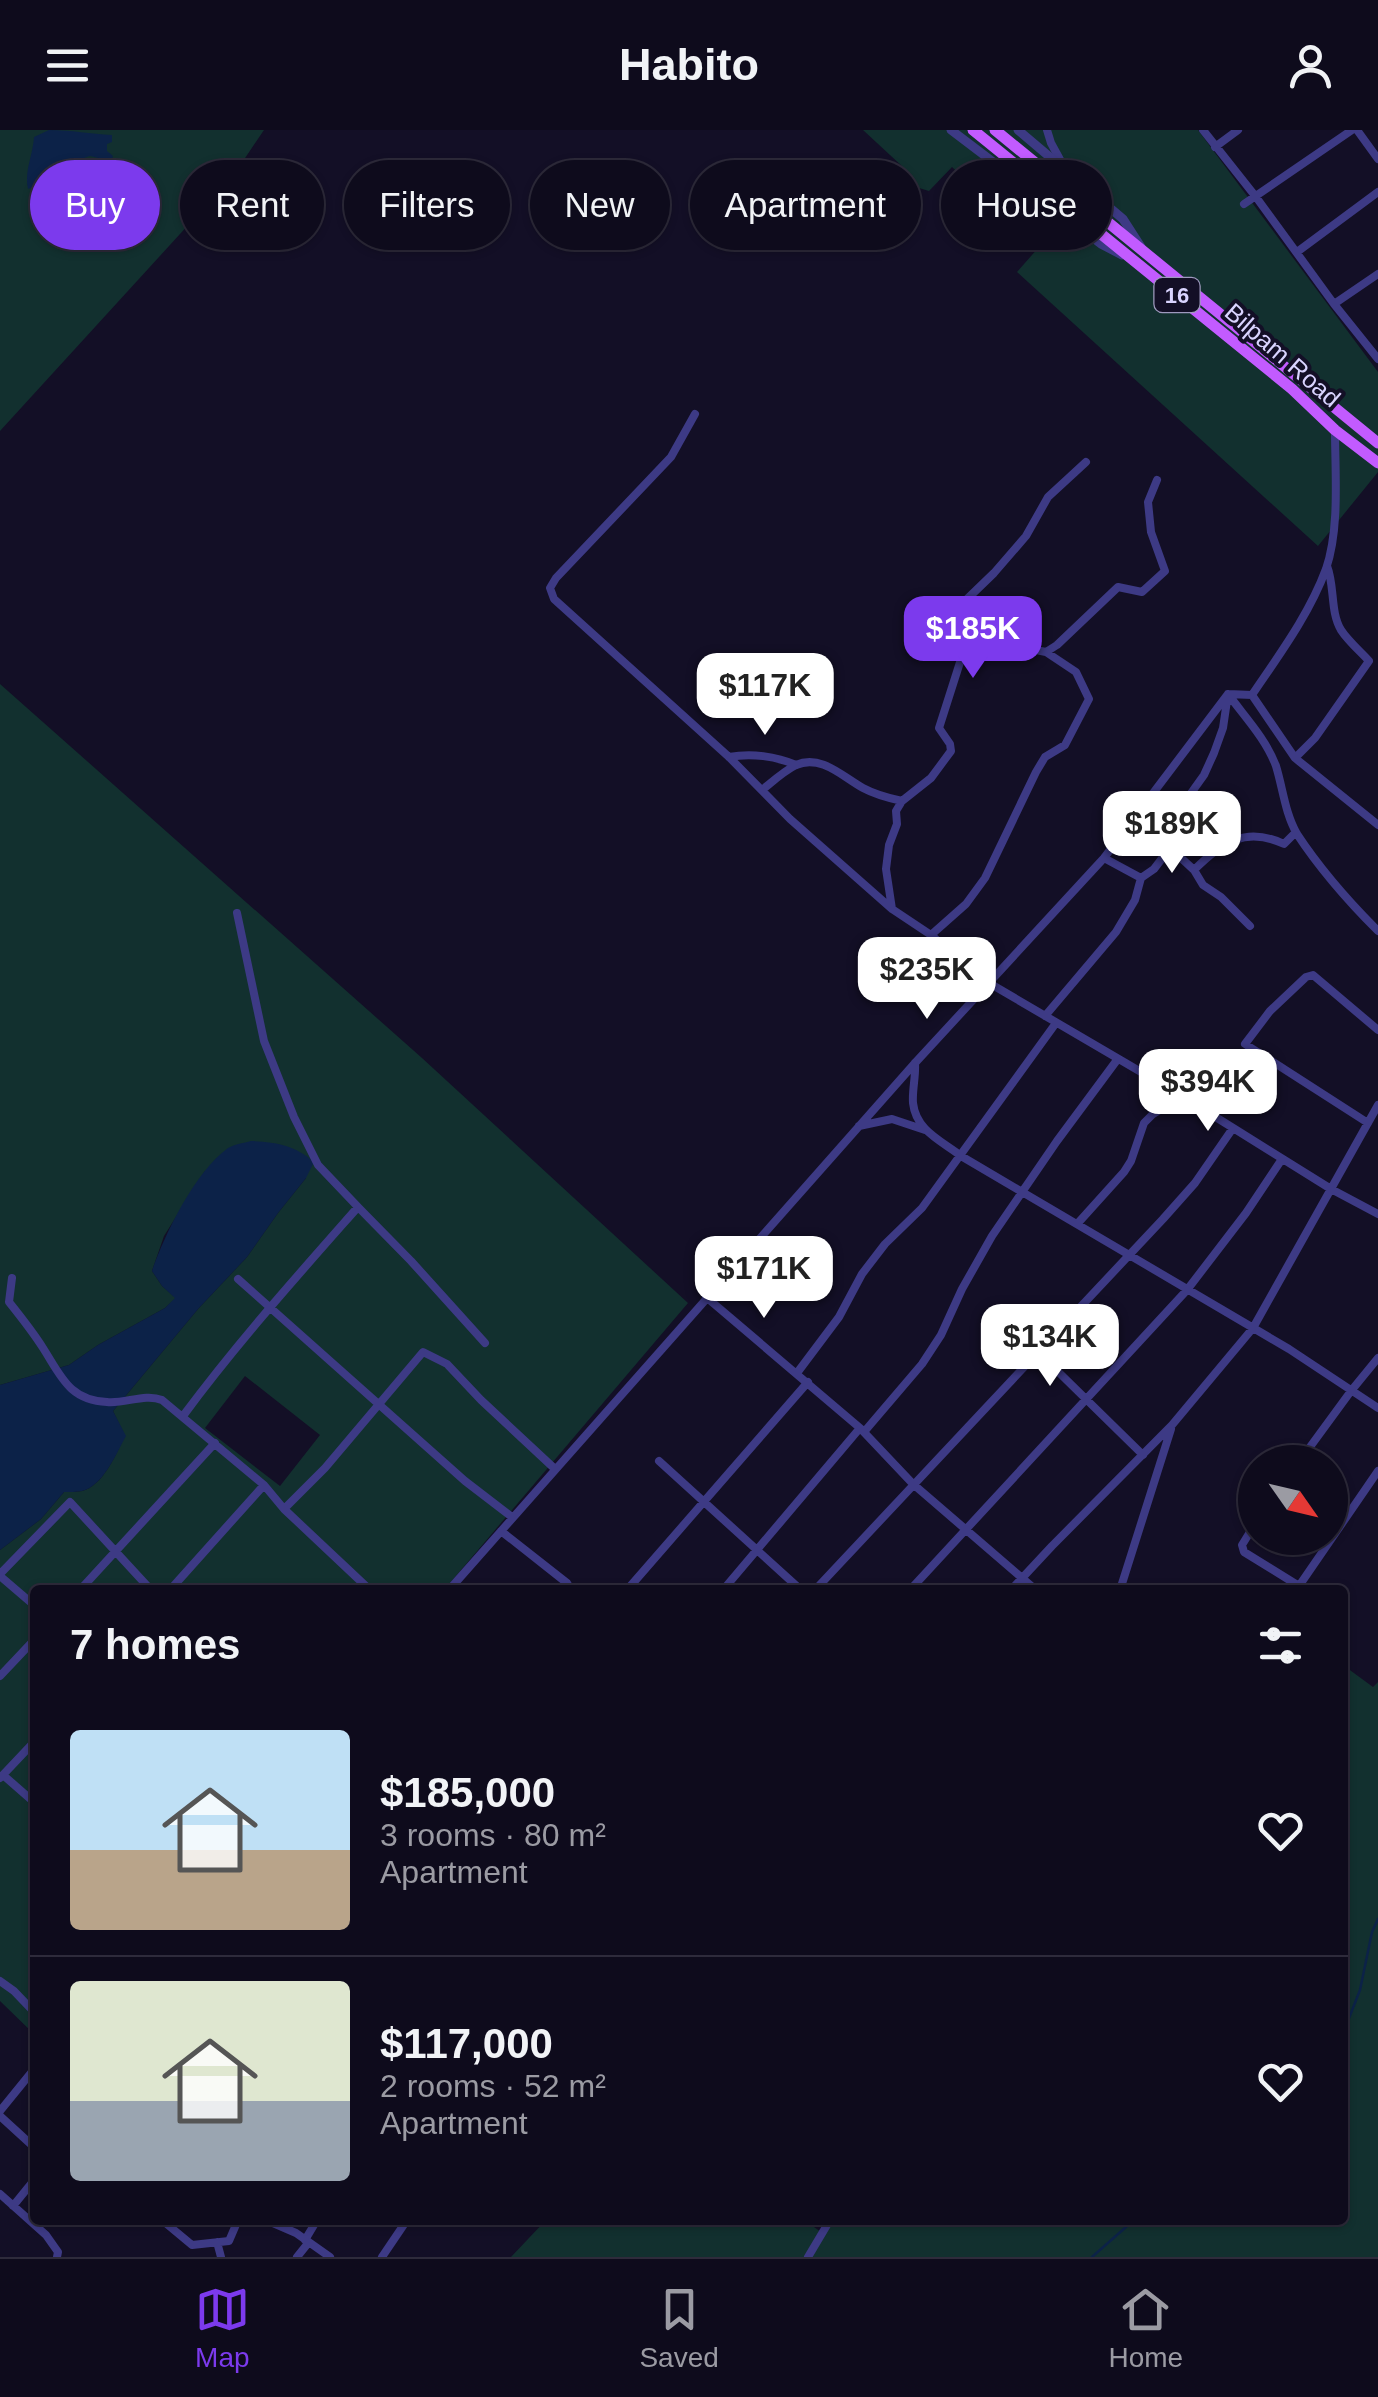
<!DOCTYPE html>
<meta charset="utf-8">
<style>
body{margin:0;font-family:Arial,sans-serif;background:#171425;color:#f1f3f6;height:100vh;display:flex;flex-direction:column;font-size:38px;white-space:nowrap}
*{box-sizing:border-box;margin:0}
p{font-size:32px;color:#9b9ba3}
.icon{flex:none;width:55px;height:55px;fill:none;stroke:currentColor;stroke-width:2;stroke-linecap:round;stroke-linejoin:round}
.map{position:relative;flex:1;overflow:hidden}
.details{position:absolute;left:30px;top:1455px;width:1318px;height:640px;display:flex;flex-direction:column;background:#0e0b1c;border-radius:10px;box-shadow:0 2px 8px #0004,0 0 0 2px #2e2b3b}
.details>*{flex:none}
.guide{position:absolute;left:30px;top:30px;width:1320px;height:90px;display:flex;gap:20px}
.needle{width:65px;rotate:124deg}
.tools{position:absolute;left:1238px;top:1315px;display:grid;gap:20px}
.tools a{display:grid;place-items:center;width:110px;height:110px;border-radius:50%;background:#0e0b1c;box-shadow:0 2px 8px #0004,0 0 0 2px #2e2b3b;font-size:50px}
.price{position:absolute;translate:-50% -85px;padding:0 22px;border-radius:20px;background:#fff;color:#222;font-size:32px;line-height:65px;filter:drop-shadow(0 2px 5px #0008)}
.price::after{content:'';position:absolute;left:50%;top:60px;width:30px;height:22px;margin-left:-15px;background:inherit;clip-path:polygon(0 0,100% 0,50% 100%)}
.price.active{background:#7c3aed;color:#fff}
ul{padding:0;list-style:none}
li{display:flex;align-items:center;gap:30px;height:250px;padding:0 40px}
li+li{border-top:2px solid #2e2b3b}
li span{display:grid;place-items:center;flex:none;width:280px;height:200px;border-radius:10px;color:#555}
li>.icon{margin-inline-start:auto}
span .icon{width:120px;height:120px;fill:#fffc;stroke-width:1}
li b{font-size:42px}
h2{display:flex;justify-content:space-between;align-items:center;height:120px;padding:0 40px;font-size:42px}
.tag{padding:0 35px;border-radius:45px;background:#0e0b1c;box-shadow:0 2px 8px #0004,0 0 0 2px #2e2b3b;font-size:35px;line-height:90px}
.tag.active{background:#7c3aed;color:#fff}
header{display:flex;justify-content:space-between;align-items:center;height:130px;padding:0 40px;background:#0e0b1c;font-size:45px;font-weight:700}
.menu{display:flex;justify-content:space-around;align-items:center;height:140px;border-top:2px solid #2e2b3b;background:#0e0b1c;font-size:28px;color:#9b9ba3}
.menu a{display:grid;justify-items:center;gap:5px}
.menu .active{color:#7c3aed}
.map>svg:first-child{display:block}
</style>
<header><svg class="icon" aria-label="menu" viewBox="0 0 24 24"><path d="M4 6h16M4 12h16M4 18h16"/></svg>Habito<svg class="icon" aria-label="person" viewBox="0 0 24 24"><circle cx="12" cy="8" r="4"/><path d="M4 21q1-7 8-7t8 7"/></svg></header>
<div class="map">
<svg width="1378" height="2127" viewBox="0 0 1378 2127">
<rect width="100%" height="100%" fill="#130f26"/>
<path fill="#12302f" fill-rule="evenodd" d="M 0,0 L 264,0 L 233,46 L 0,301 Z
M 863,0 L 1198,0 L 1378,242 L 1378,342 L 1318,416 L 1017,142 L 1039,117 L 952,37 L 929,61 L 919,58 L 901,43 L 904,38 Z
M 0,554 L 422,928 L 688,1173 L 444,1460 L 35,1460 L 35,1905 L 0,1871 L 0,1420 L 41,1389 L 64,1362 C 70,1362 76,1362 82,1361 C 103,1356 116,1324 125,1306 L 113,1281 L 198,1179 L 247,1127 L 278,1083 L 306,1048 L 205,1041 L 164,1106 L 152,1141 L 162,1156 L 176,1168 L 165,1178 L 98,1215 L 69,1235 L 0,1255 ZM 245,1246 L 320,1305 L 280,1356 L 205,1298 Z
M 1343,1535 L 1373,1557 L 1378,1552 L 1378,2127 L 511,2127 L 546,2090 L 804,2090 L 824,2104 L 834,2090 L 1342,2090 Z"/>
<path fill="#0c2248" d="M 49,0 C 72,0 90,4 112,5 L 112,12 L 107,14 L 107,21 L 113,26 L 111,31 L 90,26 L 66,34 L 62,43 L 28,59 C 24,41 33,25 34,7 Z
M 251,1011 C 276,1012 295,1015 314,1032 L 306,1048 L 278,1083 L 247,1127 L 198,1179 L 113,1281 L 126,1306 C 116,1324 103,1356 82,1361 C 76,1362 70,1362 64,1362 L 41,1389 L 0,1420 L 0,1255 L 69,1235 L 98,1215 L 165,1178 L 175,1168 L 162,1156 L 152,1141 C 165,1103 195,1042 228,1018 C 235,1014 244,1013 251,1011 Z"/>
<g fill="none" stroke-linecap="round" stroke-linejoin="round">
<path stroke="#0c2248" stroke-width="2.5" d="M 1342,1906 L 1360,1860 L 1372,1802 L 1378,1789
M 1092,2127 L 1134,2090"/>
<path stroke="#3d3a85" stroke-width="8" d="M 1047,0 L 1051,13 L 1063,35
M 1203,0 L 1256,67 L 1334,174 L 1378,229
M 1357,0 L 1378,29
M 1215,17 L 1238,0
M 1244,74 L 1352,0
M 1297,122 L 1378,62
M 1334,174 L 1378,144
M 695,284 L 671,327 L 556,448 L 550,458 L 554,469 L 729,627 L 790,689 L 892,779 L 931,805 L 989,853 L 1182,966 L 1331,1059 L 1378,1084
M 1046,522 L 1057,515 L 1118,457 L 1142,462 L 1165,441 L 1151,402 L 1148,372 L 1157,350
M 1252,565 L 1295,628 L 1378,695
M 729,627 C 751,623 776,626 796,635
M 1295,628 L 1315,608 L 1369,531 C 1361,522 1348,511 1341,500 C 1330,482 1335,456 1327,436
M 762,660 C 772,652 784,641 796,635 C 821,624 843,647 863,658 C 876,665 888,668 902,671
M 1194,740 C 1222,712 1246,696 1284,714 L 1296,702
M 1141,748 L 1154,739 L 1173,714
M 892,779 L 886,739 L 889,715 L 897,694 L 896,681 L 902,671 L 931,648 L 951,621 L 950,614 L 939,598 L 962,526 L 953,489 L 965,471 L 994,443 L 1026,406 L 1048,367 L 1086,332
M 1250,796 L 1221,767 L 1203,755 L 1194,740 L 1180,727 L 1173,714 L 1179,680 L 1204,645 L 1214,623 L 1223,598 L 1228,564 C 1245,587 1266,609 1276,636 C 1283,659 1285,683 1297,704 C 1320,739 1349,772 1378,801
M 931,805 L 966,774 L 985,748 L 1036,642 L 1045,627 L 1065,615 L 1089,569 L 1076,542 L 1046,522 L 1010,515 L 962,526
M 1045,886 L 1116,802 L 1135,770 L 1141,748 L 1104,728
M 915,933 C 916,946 912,960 913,973 C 916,1001 942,1011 961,1026 L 1289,1219 L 1378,1278
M 1368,993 L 1245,914 L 1270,881 L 1306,847 L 1313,845 L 1378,900
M 859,996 L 892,989 L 925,1000
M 358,1077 L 411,1131 L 485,1213
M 1078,1093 L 1124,1042 L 1131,1031 L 1144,993 L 1153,984 L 1182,966
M 12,1148 L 9,1172 C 21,1187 33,1202 43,1218 C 61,1246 69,1270 107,1272 C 125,1274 145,1263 162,1270 L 264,1355 L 284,1379 L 370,1460
M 238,1149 L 465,1351 L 512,1387
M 706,1167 L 860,1298 L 913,1354 L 1036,1460
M 1038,1222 L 1143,1325
M 797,1243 L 839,1187 L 862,1144 L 885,1114 L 922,1078 L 1056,893
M 183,1286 C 237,1213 298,1145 358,1077 L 318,1035 L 294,987 L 264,911 L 237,783
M 864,1302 L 922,1234 L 941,1205 L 962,1159 L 992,1106 L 1057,1011 L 1117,930
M 659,1331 L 801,1460
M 1299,1332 L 1351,1261 L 1378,1228
M 284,1379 L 325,1338 L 423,1222 L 447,1234 L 481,1270 L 555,1339
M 1255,1394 L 1242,1415 L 1244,1422 L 1299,1456 L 1378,1341
M 501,1401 L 567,1453 L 571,1460
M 0,1444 L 70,1372 L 151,1460
M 0,1446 L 35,1476
M 80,1460 L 215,1313
M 170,1460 L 264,1355
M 449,1460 L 915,933 L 1104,728 L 1228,564 L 1252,565 C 1279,525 1309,485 1326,439 C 1340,398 1335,343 1335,300
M 627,1460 L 808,1252
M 723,1460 L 860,1298
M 815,1460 L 1163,1089 L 1195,1053 L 1233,998
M 910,1460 L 1187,1160 L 1246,1083 L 1282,1029
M 1011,1460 L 1052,1416 L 1172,1295 L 1253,1198 L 1378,975
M 1120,1460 L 1171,1299
M 0,1546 L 35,1509
M 3,1645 L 35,1673
M 0,1648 L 35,1611
M 0,1851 L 14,1861 L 35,1883
M 0,1981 L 35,1938
M 0,1986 L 35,2018
M 0,2064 L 46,2105 L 58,2122 L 57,2127
M 13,2076 L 35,2049
M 162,2090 L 192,2115 L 229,2111 L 238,2090
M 266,2090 L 296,2103 L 330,2127
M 140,2091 L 140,2090
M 305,2110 L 317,2090
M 217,2112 L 221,2127
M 297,2127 L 309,2112
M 382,2127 L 407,2090
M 808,2127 L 830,2090"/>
<path stroke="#3d3a85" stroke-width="9" d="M 951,0 L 1101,114 L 1122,125
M 1018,0 L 1123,89 L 1141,117"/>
<path stroke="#c25bff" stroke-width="11" d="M 973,0 L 1292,259 L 1335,300 L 1378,333
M 995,0 L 1378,313"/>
</g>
<g text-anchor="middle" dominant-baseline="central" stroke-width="8" stroke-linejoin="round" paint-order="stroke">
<rect fill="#130f26" stroke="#9e99be" stroke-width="2.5" x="1154.5" y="148" width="45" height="34" rx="8"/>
<g font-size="22" font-weight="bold" fill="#d9d4ff">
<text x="1177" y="165">16</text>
</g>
<g font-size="25" fill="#d9d4ff" stroke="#130f26">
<text transform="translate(1283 225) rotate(41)">Bilpam Road</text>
</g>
</g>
</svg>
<div class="tools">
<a><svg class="needle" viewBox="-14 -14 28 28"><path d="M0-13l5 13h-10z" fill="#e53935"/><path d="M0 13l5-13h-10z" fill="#9b9ba3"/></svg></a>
</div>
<b class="price active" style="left:973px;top:551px">$185K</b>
<b class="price" style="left:765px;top:608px">$117K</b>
<b class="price" style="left:1172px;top:746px">$189K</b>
<b class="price" style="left:927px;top:892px">$235K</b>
<b class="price" style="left:1208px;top:1004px">$394K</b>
<b class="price" style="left:764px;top:1191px">$171K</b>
<b class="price" style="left:1050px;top:1259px">$134K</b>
<div class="guide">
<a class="tag active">Buy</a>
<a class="tag">Rent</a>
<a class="tag">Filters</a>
<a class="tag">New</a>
<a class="tag">Apartment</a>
<a class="tag">House</a>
</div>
<section class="details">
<h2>7 homes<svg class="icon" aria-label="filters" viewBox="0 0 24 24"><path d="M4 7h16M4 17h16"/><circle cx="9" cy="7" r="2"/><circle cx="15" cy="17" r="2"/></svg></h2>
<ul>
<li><span style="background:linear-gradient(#bfe0f5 60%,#b9a48a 0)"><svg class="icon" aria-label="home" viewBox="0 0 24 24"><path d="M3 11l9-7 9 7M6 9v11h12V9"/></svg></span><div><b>$185,000</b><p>3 rooms · 80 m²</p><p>Apartment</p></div><svg class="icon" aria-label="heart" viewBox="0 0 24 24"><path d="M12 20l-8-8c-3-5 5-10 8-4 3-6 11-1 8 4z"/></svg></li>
<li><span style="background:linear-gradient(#dfe7d0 60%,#9aa5b1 0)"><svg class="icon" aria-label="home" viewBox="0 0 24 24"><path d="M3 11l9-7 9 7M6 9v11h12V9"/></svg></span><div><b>$117,000</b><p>2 rooms · 52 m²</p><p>Apartment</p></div><svg class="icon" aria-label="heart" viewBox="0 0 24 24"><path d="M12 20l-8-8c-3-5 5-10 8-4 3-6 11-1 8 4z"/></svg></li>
</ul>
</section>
</div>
<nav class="menu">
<a class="active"><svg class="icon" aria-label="map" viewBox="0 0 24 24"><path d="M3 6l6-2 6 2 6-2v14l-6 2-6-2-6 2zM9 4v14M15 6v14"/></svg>Map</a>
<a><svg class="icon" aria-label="saved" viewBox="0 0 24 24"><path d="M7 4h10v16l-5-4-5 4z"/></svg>Saved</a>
<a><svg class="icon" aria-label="home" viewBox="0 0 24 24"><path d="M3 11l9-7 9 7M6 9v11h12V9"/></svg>Home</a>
</nav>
